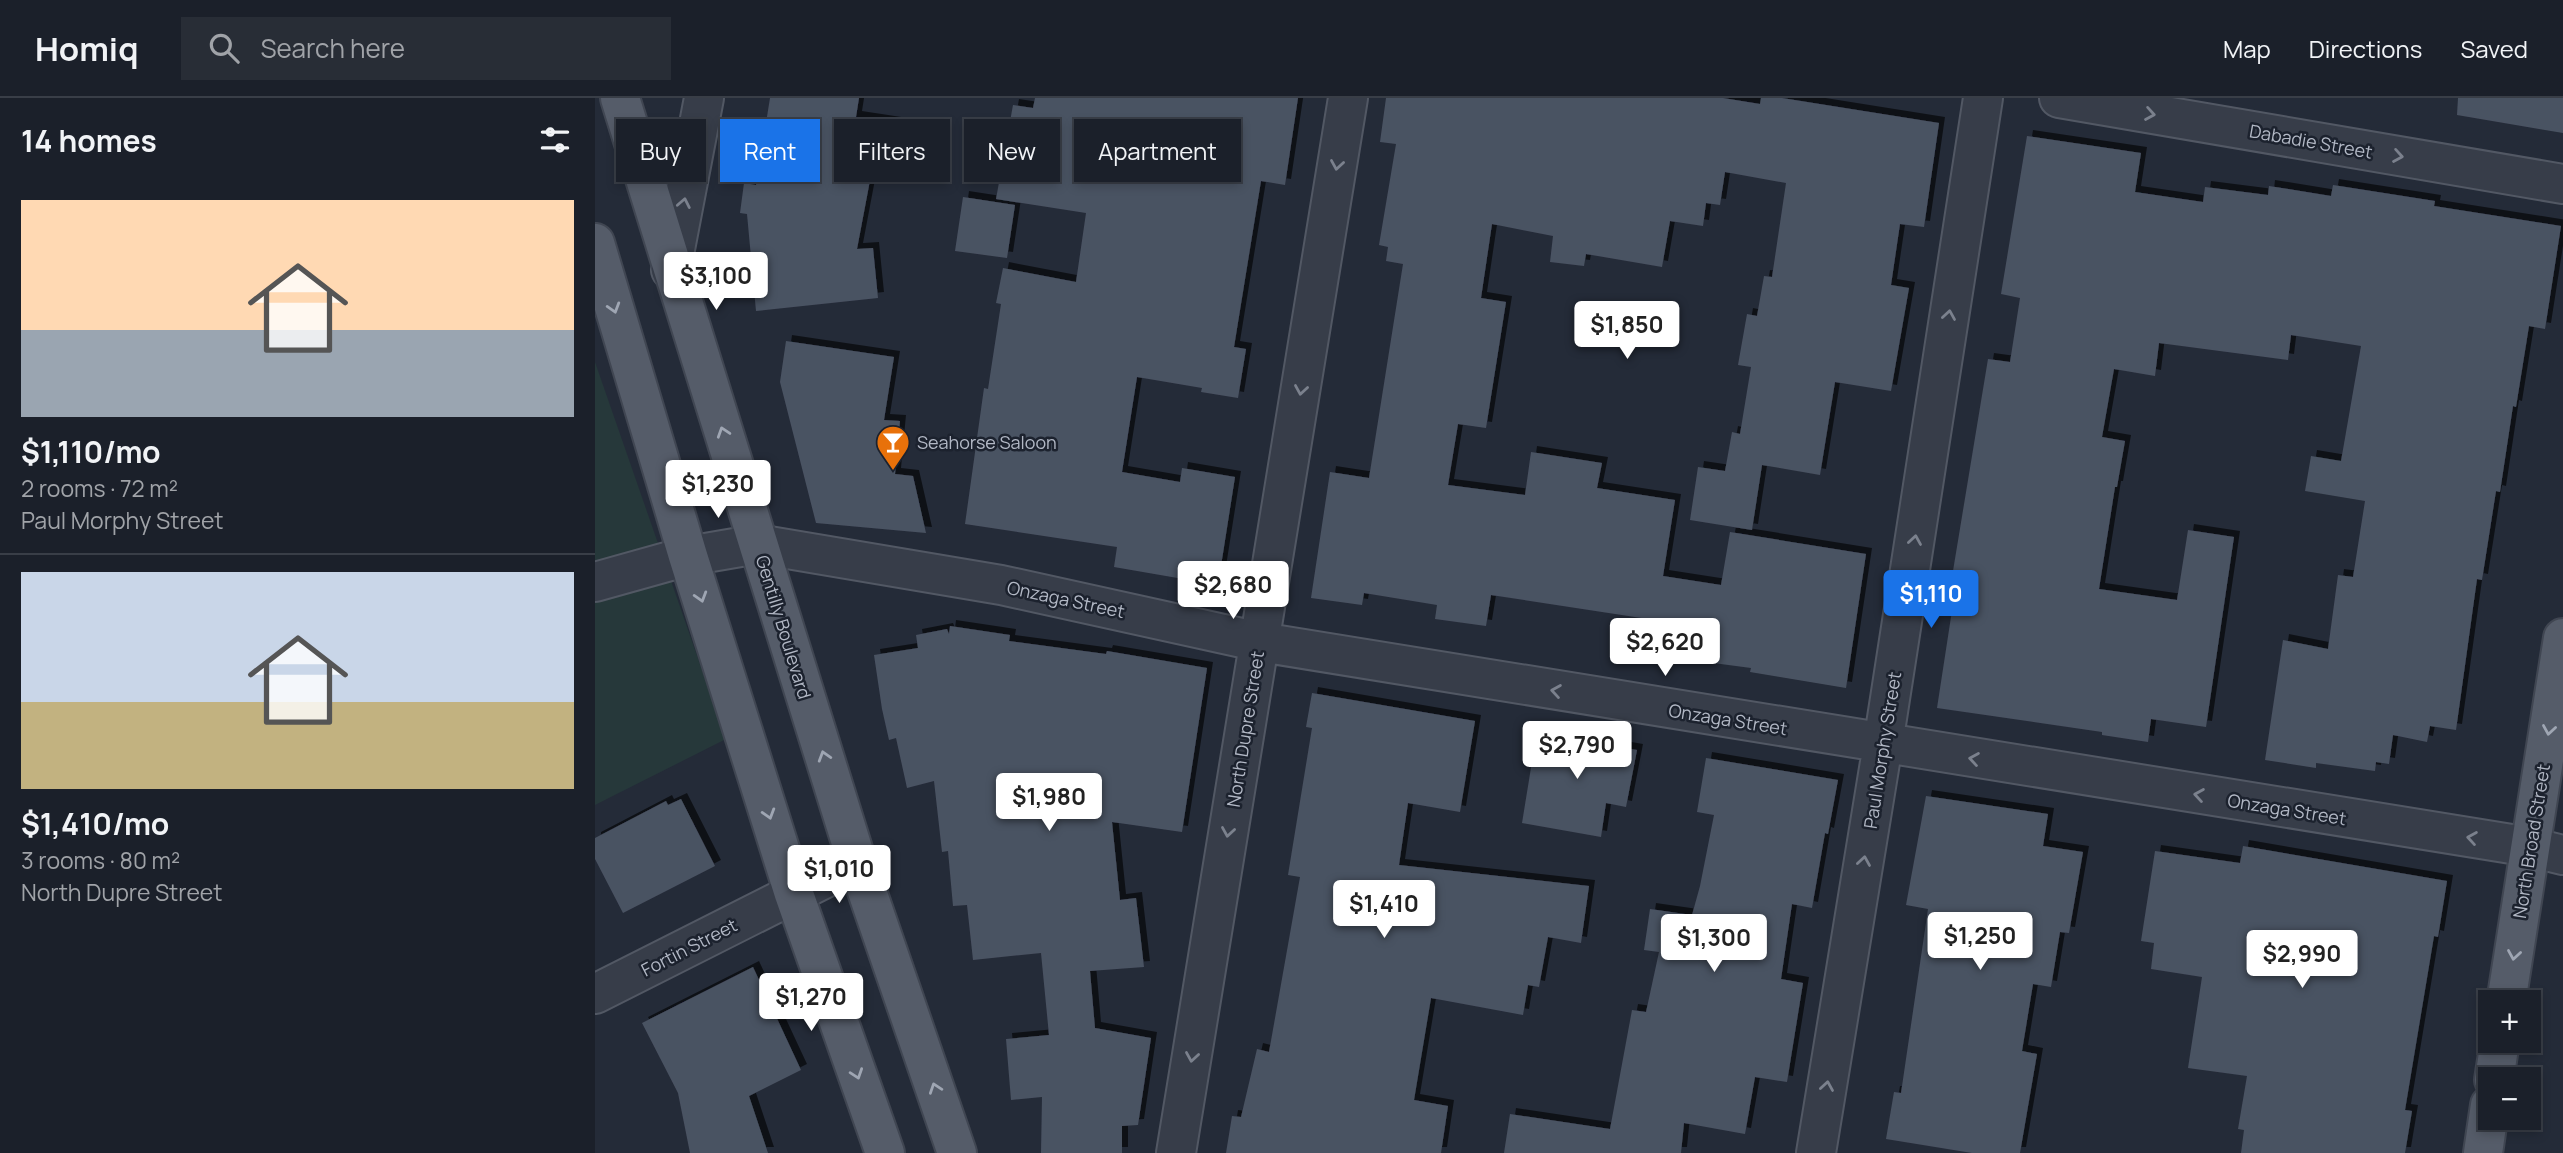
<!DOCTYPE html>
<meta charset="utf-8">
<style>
body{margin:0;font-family:Manrope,sans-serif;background:#282d36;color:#f1f3f6;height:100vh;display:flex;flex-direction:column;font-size:26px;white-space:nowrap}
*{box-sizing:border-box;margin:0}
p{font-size:23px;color:#a0a3a8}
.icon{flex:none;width:38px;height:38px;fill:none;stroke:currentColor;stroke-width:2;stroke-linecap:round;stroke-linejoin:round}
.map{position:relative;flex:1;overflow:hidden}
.drawer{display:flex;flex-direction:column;background:#1b202a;width:595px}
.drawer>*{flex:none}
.guide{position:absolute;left:21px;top:21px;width:665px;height:63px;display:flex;gap:14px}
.fabs{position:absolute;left:1883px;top:892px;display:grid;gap:14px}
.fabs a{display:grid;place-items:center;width:63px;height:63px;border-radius:0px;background:#1b202a;box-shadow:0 4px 10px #0003,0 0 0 2px #393e47;font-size:35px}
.price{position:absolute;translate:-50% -60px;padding:0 16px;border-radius:7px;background:#fff;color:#222;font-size:23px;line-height:46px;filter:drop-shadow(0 2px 4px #0008)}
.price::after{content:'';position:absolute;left:50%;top:42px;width:21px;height:16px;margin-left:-10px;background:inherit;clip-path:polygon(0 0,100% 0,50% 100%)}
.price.selected{background:#1a73e8;color:#fff}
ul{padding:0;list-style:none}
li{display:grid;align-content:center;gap:14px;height:371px;padding:0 21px}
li+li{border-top:2px solid #393e47}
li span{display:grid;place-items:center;height:217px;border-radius:0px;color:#555}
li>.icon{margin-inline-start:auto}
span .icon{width:126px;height:126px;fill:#fffc;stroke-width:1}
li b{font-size:30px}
h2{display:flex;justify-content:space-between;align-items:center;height:84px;padding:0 21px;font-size:30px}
.chip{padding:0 24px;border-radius:0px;background:#1b202a;box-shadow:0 4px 10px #0003,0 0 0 2px #393e47;font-size:24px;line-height:63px}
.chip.selected{background:#1a73e8;color:#fff}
header{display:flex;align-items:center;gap:42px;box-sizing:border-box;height:98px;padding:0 35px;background:#1b202a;border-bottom:2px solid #393e47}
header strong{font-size:33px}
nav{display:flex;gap:38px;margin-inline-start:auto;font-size:24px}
.search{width:490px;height:63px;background:#282d36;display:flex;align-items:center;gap:18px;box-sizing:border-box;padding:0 24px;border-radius:0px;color:#a0a3a8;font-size:26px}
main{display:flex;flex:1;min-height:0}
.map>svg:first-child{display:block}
</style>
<header>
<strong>Homiq</strong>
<div class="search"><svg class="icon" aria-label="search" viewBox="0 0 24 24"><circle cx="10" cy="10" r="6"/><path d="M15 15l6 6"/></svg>Search here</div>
<nav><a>Map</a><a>Directions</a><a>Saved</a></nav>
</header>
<main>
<section class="drawer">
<h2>14 homes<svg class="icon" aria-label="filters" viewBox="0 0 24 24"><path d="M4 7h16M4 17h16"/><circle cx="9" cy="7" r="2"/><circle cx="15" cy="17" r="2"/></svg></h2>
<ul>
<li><span style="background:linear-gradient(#ffd9b3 60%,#9aa5b1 0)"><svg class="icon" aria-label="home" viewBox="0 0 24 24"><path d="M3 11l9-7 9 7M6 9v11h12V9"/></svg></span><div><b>$1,110/mo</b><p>2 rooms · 72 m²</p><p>Paul Morphy Street</p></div></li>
<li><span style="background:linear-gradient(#c9d6e8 60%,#c2b280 0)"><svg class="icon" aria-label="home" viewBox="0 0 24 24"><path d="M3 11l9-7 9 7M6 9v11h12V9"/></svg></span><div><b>$1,410/mo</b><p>3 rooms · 80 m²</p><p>North Dupre Street</p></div></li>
</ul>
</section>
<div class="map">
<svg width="1968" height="1055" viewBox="0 0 1968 1055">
<defs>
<filter id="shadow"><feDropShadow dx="6" dy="-6" stdDeviation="0" flood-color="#0009"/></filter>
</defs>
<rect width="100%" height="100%" fill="#242b38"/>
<path fill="#26383a" d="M 0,264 L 131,641 L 0,707 Z"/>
<path fill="#4a5262" filter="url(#shadow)" d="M 175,0 L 264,0 L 261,19 L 320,28 L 312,83 L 276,77 L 262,151 L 278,150 L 283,200 L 161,213 L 152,116 L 145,115 L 149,85 L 161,87 Z
M 440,0 L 703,0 L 690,87 L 666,83 L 639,249 L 651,251 L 643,300 L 606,294 L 607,290 L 542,279 L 527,374 L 585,384 L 587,370 L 640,379 L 623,487 L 519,469 L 522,449 L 370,426 L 389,290 L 393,291 L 406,206 L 401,205 L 408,170 L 481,184 L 491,115 L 401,101 L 418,7 L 438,10 Z
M 791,0 L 1128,0 L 1165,6 L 1166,0 L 1187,0 L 1344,25 L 1329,129 L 1305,126 L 1296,187 L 1314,190 L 1296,293 L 1240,284 L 1225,377 L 1167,367 L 1157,432 L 1095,422 L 1103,369 L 1130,373 L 1137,334 L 1145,336 L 1156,269 L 1143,267 L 1152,216 L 1162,218 L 1169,178 L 1177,179 L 1191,85 L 1130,74 L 1125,107 L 1111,105 L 1108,128 L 1075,123 L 1067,169 L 991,156 L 989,168 L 955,164 L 958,138 L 897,126 L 886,200 L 911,204 L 891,330 L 863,326 L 853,387 L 930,397 L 936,354 L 1007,365 L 1002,390 L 1080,402 L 1068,478 L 1126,487 L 1135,434 L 1271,456 L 1251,590 L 1155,574 L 1156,570 L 1073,559 L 1079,525 L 896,497 L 891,528 L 840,521 L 842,507 L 769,495 L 767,507 L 716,500 L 735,374 L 774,380 L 808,166 L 791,163 L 793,149 L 784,147 L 801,46 L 785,44 Z
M 1863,0 L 1968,0 L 1968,35 L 1862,17 Z
M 1432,38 L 1546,55 L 1540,94 L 1608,104 L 1610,89 L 1673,97 L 1674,88 L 1736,98 L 1738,87 L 1840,103 L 1839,108 L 1966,128 L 1950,231 L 1934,228 L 1921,309 L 1918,308 L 1905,394 L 1901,393 L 1887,482 L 1882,481 L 1861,632 L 1835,628 L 1832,644 L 1798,637 L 1794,666 L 1781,664 L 1780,673 L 1721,665 L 1721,670 L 1670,662 L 1688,542 L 1733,551 L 1743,477 L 1758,479 L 1770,403 L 1710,393 L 1716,358 L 1746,363 L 1766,248 L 1696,237 L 1693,262 L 1564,245 L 1560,278 L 1519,271 L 1507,339 L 1530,343 L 1522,389 L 1520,389 L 1504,491 L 1582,502 L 1593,432 L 1639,439 L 1611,629 L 1556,621 L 1553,644 L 1507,637 L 1507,634 L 1342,610 L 1362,480 L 1357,479 L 1393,261 L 1415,264 L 1425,200 L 1406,196 Z
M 368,99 L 420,107 L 412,160 L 360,153 Z
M 191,243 L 299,259 L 289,322 L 305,323 L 300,376 L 318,378 L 331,435 L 221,425 L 185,284 Z
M 355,528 L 415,537 L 414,543 L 511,556 L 512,553 L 612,570 L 587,734 L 517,724 L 525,802 L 541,800 L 549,869 L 495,873 L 500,930 L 556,940 L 543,1027 L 527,1028 L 527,1055 L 446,1055 L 447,999 L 416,1002 L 411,941 L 454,937 L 446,855 L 378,862 L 372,807 L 358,808 L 353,753 L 347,754 L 339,683 L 312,690 L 301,640 L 294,642 L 287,611 L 279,557 L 323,550 L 321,537 L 352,531 L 354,536 Z
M 717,595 L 880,623 L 865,714 L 813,705 L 804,767 L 994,788 L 986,845 L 953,839 L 944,889 L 933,887 L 928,917 L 836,900 L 819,1002 L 853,1008 L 846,1055 L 631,1055 L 637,1018 L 646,1019 L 662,951 L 674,954 L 705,779 L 693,777 L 717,630 L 711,629 Z
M 974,632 L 1020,639 L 1019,648 L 1042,652 L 1031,709 L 1011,705 L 1006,739 L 927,725 L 942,633 L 973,638 Z
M 1111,660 L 1243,682 L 1233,736 L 1230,735 L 1217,810 L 1197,806 L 1186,881 L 1208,885 L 1192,984 L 1160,979 L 1150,1036 L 1089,1025 L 1086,1055 L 909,1055 L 915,1016 L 1015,1031 L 1037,912 L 1051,914 L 1064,854 L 1049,852 L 1055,811 L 1097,817 L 1105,788 L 1119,717 L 1102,714 Z
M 1331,698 L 1453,716 L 1448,748 L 1488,754 L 1474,835 L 1465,834 L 1456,889 L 1438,886 L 1427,953 L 1442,956 L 1425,1055 L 1377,1055 L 1291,1041 L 1299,994 L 1306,995 L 1333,811 L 1311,807 Z
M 86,701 L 120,768 L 28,815 L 0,761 L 0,740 L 71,703 L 73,707 Z
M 1648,748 L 1852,783 L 1843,839 L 1839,838 L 1810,1012 L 1817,1013 L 1810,1055 L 1646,1055 L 1649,1032 L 1643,1031 L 1652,978 L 1593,970 L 1607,879 L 1556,871 L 1559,845 L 1546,843 L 1560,753 L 1645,765 Z
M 158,869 L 206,972 L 154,998 L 173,1055 L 95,1055 L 83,995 L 47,925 Z"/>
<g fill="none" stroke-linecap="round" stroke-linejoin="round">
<defs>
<path id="minor" d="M 1464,0 L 1968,86
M 76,172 L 109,0
M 0,484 L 93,458 L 163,446 L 406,487 L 665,544 L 1935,749 L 1968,757
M 0,896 L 262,764
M 581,1055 L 753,0
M 1221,1055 L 1288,646 L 1388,0"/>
<path id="major" d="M 25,0 L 262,764 L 362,1055
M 0,145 L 93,458 L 199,796 L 290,1055
M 1911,905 L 1968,540
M 1899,982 L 1905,943
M 1888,1055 L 1895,1007"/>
</defs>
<use href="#minor" stroke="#525864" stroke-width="42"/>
<use href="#major" stroke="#404652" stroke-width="42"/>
<use href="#minor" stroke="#373d49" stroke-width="38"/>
<use href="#major" stroke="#555c69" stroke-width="38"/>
</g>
<defs><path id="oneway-chevron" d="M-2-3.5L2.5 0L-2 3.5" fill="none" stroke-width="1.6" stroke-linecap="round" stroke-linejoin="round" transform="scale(1.75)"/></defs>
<g stroke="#7b818d">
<use href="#oneway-chevron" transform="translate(1555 16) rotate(10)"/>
<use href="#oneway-chevron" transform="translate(1803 58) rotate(10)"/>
<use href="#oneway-chevron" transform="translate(742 67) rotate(99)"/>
<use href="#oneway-chevron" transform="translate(89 105) rotate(-79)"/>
<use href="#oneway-chevron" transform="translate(1354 217) rotate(-81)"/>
<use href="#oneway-chevron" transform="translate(706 292) rotate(99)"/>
<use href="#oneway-chevron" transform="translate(1320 442) rotate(-81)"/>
<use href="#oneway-chevron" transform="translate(961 593) rotate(-171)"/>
<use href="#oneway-chevron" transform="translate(1379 661) rotate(-171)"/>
<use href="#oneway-chevron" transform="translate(1604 697) rotate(-171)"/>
<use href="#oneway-chevron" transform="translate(633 734) rotate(99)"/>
<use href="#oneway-chevron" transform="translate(1877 740) rotate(-171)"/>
<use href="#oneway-chevron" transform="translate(1269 763) rotate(-81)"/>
<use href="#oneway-chevron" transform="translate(597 959) rotate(99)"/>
<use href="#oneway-chevron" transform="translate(1232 988) rotate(-81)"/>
</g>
<g stroke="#9fa6b3">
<use href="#oneway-chevron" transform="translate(19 210) rotate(73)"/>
<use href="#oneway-chevron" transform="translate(128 334) rotate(-108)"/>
<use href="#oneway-chevron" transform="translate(106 499) rotate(73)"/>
<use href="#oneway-chevron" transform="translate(1954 632) rotate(99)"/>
<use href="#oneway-chevron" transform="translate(229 658) rotate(-107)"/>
<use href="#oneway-chevron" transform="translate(174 716) rotate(73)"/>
<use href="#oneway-chevron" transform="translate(1919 857) rotate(99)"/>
<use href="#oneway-chevron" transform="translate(262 976) rotate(71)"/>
<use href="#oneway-chevron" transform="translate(340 990) rotate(-109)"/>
</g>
<defs>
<symbol id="bar-pin" viewBox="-11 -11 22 30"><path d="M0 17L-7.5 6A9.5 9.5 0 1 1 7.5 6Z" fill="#e8710a" stroke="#1c222e"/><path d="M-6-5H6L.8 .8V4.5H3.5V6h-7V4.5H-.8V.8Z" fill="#fff"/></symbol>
</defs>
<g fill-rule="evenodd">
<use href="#bar-pin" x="279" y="325" width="38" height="52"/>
</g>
<g text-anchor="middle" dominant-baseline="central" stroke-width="5" stroke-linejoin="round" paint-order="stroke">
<g font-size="18" fill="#b2b8c5" stroke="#1c222e">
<text transform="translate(1716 43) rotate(10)">Dabadie Street</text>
<text transform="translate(471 501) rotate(12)">Onzaga Street</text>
<text transform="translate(189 529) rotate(73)">Gentilly Boulevard</text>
<text transform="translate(1133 621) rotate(9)">Onzaga Street</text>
<text transform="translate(650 631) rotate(-81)">North Dupre Street</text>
<text transform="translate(1287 652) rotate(-81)">Paul Morphy Street</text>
<text transform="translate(1692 711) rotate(9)">Onzaga Street</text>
<text transform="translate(1936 743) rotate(-81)">North Broad Street</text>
<text transform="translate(94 849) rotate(-27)">Fortin Street</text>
</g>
<g font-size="18" fill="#b2b8c5" stroke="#1c222e" text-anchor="start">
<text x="322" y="344">Seahorse Saloon</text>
</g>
</g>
</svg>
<div class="fabs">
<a>+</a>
<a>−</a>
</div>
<b class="price" style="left:121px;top:214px">$3,100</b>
<b class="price" style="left:1032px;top:263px">$1,850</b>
<b class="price" style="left:123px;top:422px">$1,230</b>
<b class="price" style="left:638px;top:523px">$2,680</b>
<b class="price selected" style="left:1336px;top:532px">$1,110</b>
<b class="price" style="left:1070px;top:580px">$2,620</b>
<b class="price" style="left:982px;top:683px">$2,790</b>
<b class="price" style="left:454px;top:735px">$1,980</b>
<b class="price" style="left:244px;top:807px">$1,010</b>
<b class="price" style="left:789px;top:842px">$1,410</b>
<b class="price" style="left:1385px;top:874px">$1,250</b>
<b class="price" style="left:1119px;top:876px">$1,300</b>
<b class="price" style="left:1707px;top:892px">$2,990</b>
<b class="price" style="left:216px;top:935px">$1,270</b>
<div class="guide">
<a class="chip">Buy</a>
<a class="chip selected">Rent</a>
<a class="chip">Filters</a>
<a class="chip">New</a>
<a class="chip">Apartment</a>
</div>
</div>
</main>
